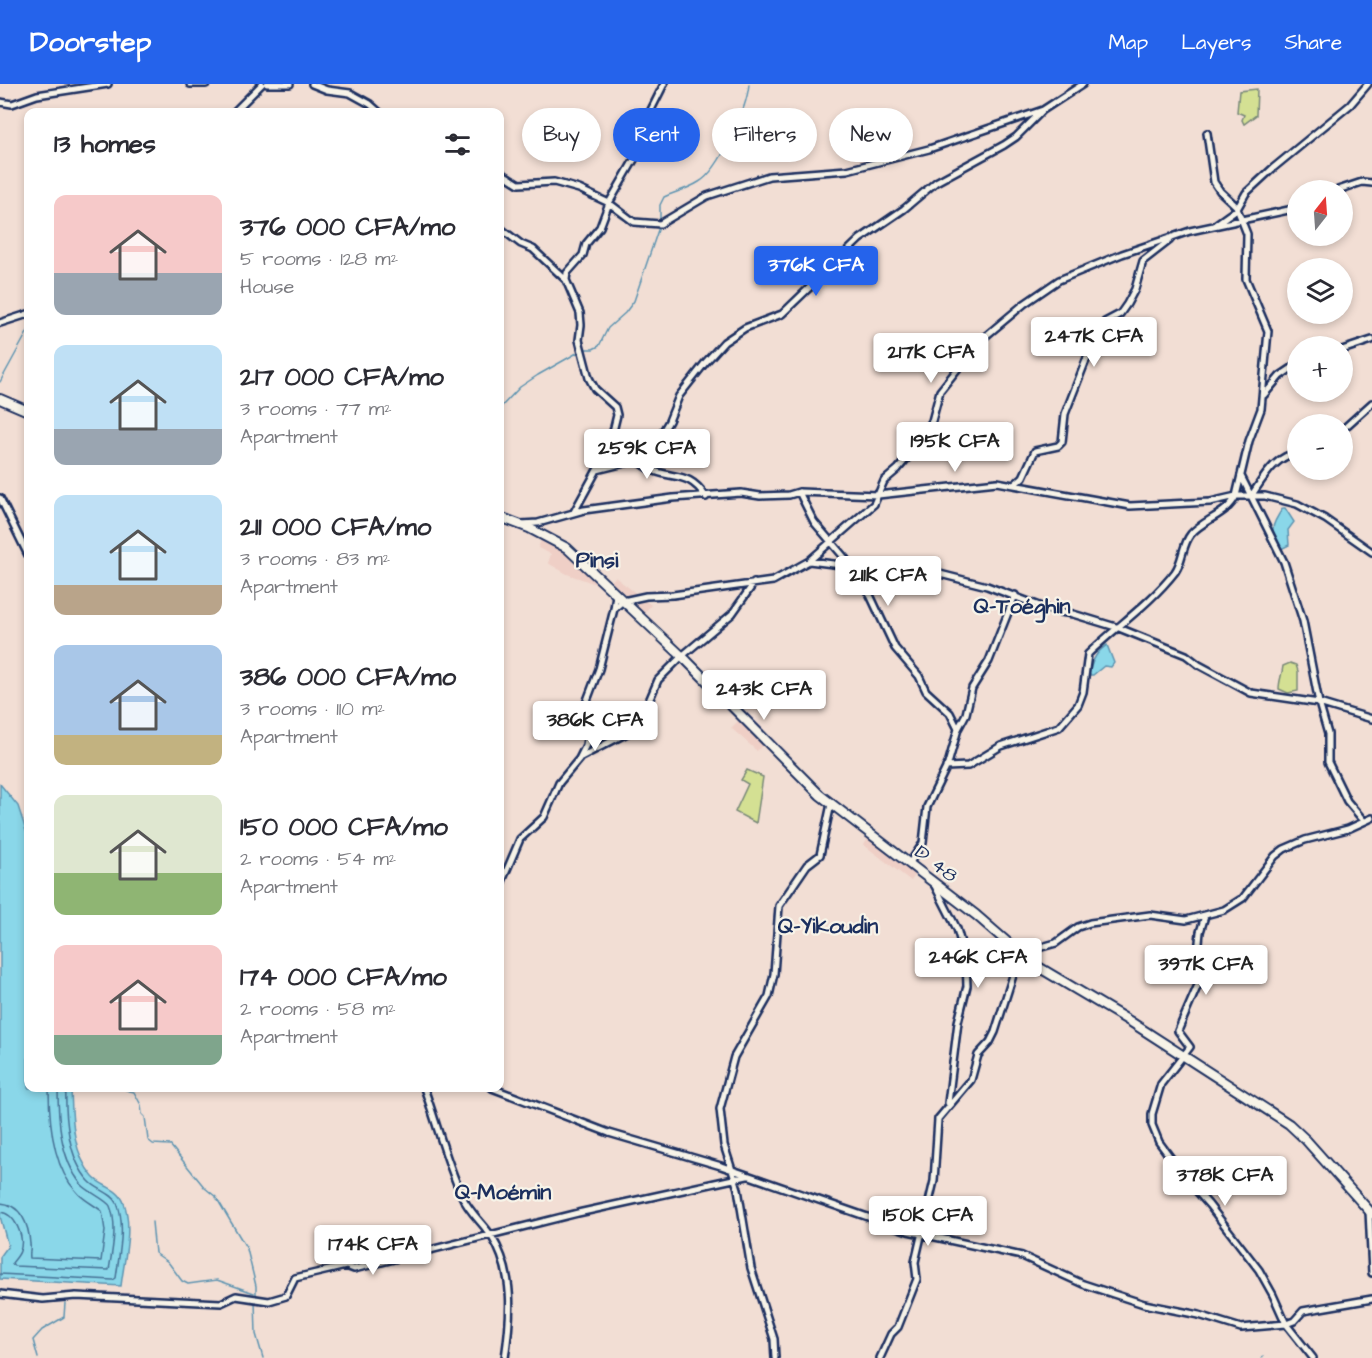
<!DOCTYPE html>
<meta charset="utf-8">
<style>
body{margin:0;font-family:"Architects Daughter",sans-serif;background:#f2f2f3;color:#2b2b33;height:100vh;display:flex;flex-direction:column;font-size:22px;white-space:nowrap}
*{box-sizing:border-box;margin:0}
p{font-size:20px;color:#7c7c81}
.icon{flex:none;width:33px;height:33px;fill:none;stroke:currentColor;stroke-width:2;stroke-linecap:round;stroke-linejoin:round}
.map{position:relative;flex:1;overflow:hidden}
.details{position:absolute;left:24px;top:24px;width:480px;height:984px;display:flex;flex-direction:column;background:#fff;border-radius:12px;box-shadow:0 3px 9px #0003}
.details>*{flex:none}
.guide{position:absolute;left:522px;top:24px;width:570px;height:54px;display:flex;gap:12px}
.needle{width:39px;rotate:17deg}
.controls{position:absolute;left:1287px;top:96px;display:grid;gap:12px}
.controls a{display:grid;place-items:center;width:66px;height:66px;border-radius:50%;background:#fff;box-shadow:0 3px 9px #0003;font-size:30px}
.price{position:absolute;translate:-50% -51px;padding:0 14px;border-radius:6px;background:#fff;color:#222;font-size:20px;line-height:39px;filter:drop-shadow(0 2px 3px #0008)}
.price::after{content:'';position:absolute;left:50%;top:36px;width:18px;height:14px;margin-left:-9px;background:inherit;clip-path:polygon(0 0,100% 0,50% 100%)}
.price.on{background:#2563eb;color:#fff}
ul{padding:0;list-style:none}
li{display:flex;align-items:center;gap:18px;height:150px;padding:0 30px}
li span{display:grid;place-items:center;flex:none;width:168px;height:120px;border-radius:12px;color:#555}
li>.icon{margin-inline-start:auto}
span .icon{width:72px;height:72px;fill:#fffc;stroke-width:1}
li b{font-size:26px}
h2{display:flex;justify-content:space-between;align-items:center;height:72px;padding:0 30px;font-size:26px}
.tag{padding:0 21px;border-radius:27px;background:#fff;box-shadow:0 3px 9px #0003;font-size:21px;line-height:54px}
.tag.on{background:#2563eb;color:#fff}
header{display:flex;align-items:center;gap:36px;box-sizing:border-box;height:84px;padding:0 30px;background:#2563eb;color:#fff}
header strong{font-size:28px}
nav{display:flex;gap:33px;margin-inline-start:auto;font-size:21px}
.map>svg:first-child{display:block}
</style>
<header>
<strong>Doorstep</strong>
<nav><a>Map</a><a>Layers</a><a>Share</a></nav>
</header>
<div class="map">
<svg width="1372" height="1274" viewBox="0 0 1372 1274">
<rect width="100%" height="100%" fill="#f2ded4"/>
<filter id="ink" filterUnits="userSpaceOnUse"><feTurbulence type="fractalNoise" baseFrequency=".0167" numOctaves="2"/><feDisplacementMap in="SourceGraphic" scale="12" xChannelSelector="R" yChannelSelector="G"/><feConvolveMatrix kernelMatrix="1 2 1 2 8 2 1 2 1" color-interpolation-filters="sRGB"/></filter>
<g filter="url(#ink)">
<path fill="#efcfc6" d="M 543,451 L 557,457 L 601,496 L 596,500 L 567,490 L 548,479 L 551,470 L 538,464 Z
M 615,493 L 651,521 L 641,533 L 607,502 Z
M 742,633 L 766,657 L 757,667 L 731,644 Z
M 870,751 L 918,787 L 911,797 L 864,761 Z"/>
<path fill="#d4e093" stroke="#788878" stroke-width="1.5" d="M 1257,5 L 1256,31 L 1244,40 L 1242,36 L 1244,31 L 1237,28 L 1239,7 Z
M 1290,579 L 1296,581 L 1298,587 L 1298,607 L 1288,609 L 1279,605 C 1279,597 1282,591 1283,582 Z
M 747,686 L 763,693 L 756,739 L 735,728 L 748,700 L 741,696 Z"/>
<path fill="#8ad7e9" stroke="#5e94b1" stroke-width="1.5" d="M 1283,424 L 1285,424 L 1294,438 L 1288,446 L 1289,461 L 1281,465 C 1270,446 1270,443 1283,424 Z
M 1107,561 L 1114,579 L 1111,583 L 1104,582 L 1093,591 L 1089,591 C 1091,579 1097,567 1107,561 Z
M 0,700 L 18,722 L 28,753 L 28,1004 L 71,1004 C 72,1033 72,1069 93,1093 C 102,1103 119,1104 124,1119 C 133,1144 124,1176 121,1202 L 0,1195 L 0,1173 L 8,1162 L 0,1132 Z"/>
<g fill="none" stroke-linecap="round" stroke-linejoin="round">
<path stroke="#477296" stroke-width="1.5" d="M 0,1119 C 21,1120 29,1141 30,1160 C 31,1165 29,1169 30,1174 L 101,1177 L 105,1147 L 102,1127 C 93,1120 83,1116 76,1107 C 52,1082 49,1036 49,1004
M 0,1128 C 15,1129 25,1153 20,1167 C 19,1171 15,1175 12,1179 L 14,1182 L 109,1186 C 112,1168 118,1141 110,1122 C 107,1116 88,1108 81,1100 C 60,1074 58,1035 58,1004
M 0,1190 L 113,1196 L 116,1194 C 119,1171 126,1141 117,1119 C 113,1109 97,1106 89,1097 C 68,1075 65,1032 66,1004"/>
<path stroke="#5e94b1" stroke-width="1.5" d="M 660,138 L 660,121 L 664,113 C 675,108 688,105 699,98 C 720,86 747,24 749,0
M 0,298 L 28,247
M 500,324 L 520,303 L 538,291 L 584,265 L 593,265 L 599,262 L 608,244 L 625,229 L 634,217 L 659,143
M 126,1004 L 126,1006 L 134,1008 L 141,1021 L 142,1030 L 145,1033 L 148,1056 L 153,1060 L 170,1061 L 205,1104 L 216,1113 L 247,1165 L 256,1202 L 256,1212
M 152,1138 L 155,1169 L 168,1178 L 182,1197 L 188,1200 L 217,1196 L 254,1209
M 255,1217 L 256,1250 L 263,1274
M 38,1274 L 33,1256 L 42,1246 L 64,1233 L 65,1219
M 1262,1274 L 1263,1272"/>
<defs>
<path id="street" d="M 190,0 L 206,0
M 267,0 L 290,0
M 312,0 L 327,6 L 350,9 L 370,20 L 379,28
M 0,18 L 12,20 L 37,11 L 108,0
M 234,28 L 262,0
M 500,88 L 519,100 L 554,98 L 579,105 L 609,119 L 634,138 L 660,140 L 707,112 L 769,92 L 847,86 L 929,65 L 1043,26 L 1083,0
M 1338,106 L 1362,98 L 1372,99
M 1216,140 L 1237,125 L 1246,109 L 1272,85 L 1350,21 L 1368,0
M 500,144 L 521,160 L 533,165 L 566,196
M 0,239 L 28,230
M 1342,266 L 1372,256
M 1264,311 L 1280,292 L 1298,280
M 1342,346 L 1372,319
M 613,350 C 624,362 633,376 648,384 C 672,397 688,385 706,413
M 597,386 L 633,377 L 657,357 L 669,337 L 679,312 L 705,279 L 724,258 L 745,244 L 782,230 L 860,155 L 904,125 L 936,98 L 1004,61 L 1016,53 L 1042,27
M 1241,392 L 1284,478 L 1303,537 L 1319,619 L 1328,650 L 1328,678 L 1347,717 L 1364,737
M 1015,400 L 1023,393 L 1035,367 L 1058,362 L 1062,358 L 1065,330 L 1090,266 L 1105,238 L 1120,230 L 1127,220 L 1135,205 L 1143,177 L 1170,156
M 799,408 L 814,438 L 862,494 L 895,564 L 919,592 L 926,607 L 950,629 L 958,645
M 1251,412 C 1263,395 1275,371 1298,369
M 0,414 L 28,471
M 574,428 L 609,364 L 617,331 L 615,323 L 595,305 L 589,294 L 579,256 L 581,241 L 580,229 L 566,196 L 567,189 L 583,171 L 586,160 L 600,143 L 609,119 L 642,62 L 646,36 L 664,0
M 521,440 L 538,439 L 584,426 L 673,414 L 741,409 L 760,412 L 789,411 L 799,408 L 878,411 L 997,398 L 1130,422 L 1210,418 L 1236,412 L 1265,412 L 1297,420 L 1325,435 L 1372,468
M 809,477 L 906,489 L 936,489 L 987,502 L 1053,527 L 1073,530 L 1119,544 L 1186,571 L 1199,581 L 1251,609 L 1319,619 L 1372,635
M 614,525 L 623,517 L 646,512 L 673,511 L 773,497 L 809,477 L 874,420 L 884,397 L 898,385 L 918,361 L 932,337 L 940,307 L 963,278 L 969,266 L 1024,220 L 1059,196 L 1122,170 L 1190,147 L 1298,124
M 581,673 L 629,648 L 649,617 L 658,596 L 682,572 L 732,530 L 754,499
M 946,683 L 968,682 L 1001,662 L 1059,643 L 1078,621 L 1083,608 L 1088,570 C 1117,542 1150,520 1175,488 C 1183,477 1182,461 1191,450 C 1204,435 1227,431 1236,412 L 1249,357 L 1261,325 L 1268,247 L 1246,195 L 1247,150 L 1236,122 L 1220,107 L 1214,98 L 1207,49
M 909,780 L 923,759 L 927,723 L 948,680 L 958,645 L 966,630 L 972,604 L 989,577 L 1015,511
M 934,800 L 957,845 L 966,877 L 967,902 L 958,938 L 948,1019
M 500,802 L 520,755 L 544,733 L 559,699 L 579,675 L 586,661 L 588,649 L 583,638 L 583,627 L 599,585 L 614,525 L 616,510
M 1205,832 L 1200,848 L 1197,879 L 1201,894 L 1178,947 L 1190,963 L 1161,1000 L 1152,1030 L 1152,1041 L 1159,1058 L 1187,1096 L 1209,1121 L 1259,1186 L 1273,1211 L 1286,1240 L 1313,1274
M 424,1004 C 437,1040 446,1077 462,1112 C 468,1127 483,1139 492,1153 C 515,1190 511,1233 505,1274
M 492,1004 L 609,1049 L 721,1082 L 908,1147 L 1022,1172 L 1083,1200 L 1144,1220 L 1199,1231 L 1241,1244 L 1286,1240 L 1294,1237 L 1303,1227 L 1372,1215
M 1369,1127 L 1372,1189
M 0,1210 L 43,1215 L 76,1212 L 221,1219 L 236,1212 L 269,1217 L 286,1212 L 295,1194 L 346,1182 L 354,1185 L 578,1129 L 747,1092
M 775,1274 L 774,1255 L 751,1184 L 738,1105 L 724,1061 L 720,1025 L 734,973 L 769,912 L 774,890 L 779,822 L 807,781 L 820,771 L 831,720
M 880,1274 L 891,1250 L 898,1243 L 917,1195 L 915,1178 L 934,1097 L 938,1035 L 971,996 L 978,971 L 990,958 L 995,948 L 1016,882 L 1031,866 L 1056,859 L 1078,843 L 1090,839 L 1150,831 L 1186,836 L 1224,826 L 1243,814 L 1275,772 L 1284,765 L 1305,756 L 1348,745 L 1372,734"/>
<path id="secondary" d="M 0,315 L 28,327
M 500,433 L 529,444 L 567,464 L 687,577 L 820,711 L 976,831 L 1030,878 L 1131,938 L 1289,1040 L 1306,1056 L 1372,1130"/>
</defs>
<use href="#street" stroke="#1b2f5e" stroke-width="10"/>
<use href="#secondary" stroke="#1b2f5e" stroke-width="12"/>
<use href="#street" stroke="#f7f3e8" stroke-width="5"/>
<use href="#secondary" stroke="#f7f3e8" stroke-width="8"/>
</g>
</g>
<g text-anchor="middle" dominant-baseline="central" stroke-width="4.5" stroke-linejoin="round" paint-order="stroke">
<g font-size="20" fill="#1b2f5e" stroke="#f7f3e8">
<text transform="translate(936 780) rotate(37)">D 48</text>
</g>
<g font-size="22" font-weight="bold" fill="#1b2f5e" stroke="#f7f3e8">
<text x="597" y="476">Pinsi</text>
<text x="1022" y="522">Q-Toéghin</text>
<text x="828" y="842">Q-Yikoudin</text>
<text x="503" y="1108">Q-Moémin</text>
</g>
</g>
</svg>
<div class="controls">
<a><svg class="needle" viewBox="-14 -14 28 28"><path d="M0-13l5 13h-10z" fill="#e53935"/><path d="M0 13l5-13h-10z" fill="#7c7c81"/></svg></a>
<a><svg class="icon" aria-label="layers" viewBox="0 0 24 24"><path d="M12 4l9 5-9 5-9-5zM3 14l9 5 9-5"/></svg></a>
<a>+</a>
<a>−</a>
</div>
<b class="price on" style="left:816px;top:213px">376K CFA</b>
<b class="price" style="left:1094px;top:284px">247K CFA</b>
<b class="price" style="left:931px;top:300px">217K CFA</b>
<b class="price" style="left:955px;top:389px">195K CFA</b>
<b class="price" style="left:647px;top:396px">259K CFA</b>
<b class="price" style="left:888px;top:523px">211K CFA</b>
<b class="price" style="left:764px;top:637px">243K CFA</b>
<b class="price" style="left:595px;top:668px">386K CFA</b>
<b class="price" style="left:978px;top:905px">246K CFA</b>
<b class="price" style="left:1206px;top:912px">397K CFA</b>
<b class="price" style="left:1225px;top:1123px">378K CFA</b>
<b class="price" style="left:928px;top:1163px">150K CFA</b>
<b class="price" style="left:373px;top:1192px">174K CFA</b>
<div class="guide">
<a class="tag">Buy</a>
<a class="tag on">Rent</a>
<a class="tag">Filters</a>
<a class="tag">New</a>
</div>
<section class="details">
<h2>13 homes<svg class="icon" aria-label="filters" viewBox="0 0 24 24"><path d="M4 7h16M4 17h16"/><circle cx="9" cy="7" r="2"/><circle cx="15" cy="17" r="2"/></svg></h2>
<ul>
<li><span style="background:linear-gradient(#f6c9c9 65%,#9aa5b1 0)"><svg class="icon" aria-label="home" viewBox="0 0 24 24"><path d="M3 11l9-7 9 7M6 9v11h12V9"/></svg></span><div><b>376 000 CFA/mo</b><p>5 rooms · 128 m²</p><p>House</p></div></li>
<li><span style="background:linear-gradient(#bfe0f5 70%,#9aa5b1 0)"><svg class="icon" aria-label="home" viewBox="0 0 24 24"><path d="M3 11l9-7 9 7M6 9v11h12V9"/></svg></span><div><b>217 000 CFA/mo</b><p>3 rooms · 77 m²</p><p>Apartment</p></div></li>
<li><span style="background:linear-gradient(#bfe0f5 75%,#b9a48a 0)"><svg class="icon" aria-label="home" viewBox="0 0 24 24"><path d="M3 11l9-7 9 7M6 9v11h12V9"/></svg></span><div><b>211 000 CFA/mo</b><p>3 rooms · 83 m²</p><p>Apartment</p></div></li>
<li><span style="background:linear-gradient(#a9c7e8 75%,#c2b280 0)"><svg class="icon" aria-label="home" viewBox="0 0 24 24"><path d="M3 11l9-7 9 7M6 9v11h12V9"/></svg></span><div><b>386 000 CFA/mo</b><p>3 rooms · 110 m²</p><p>Apartment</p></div></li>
<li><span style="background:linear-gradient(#dfe7d0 65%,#8fb573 0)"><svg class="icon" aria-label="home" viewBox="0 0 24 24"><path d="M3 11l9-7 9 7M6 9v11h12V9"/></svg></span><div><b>150 000 CFA/mo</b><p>2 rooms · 54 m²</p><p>Apartment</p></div></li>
<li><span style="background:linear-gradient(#f6c9c9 75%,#7fa58c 0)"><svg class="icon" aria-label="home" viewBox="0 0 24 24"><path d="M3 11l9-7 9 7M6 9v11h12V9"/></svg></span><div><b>174 000 CFA/mo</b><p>2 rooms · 58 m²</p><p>Apartment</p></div></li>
</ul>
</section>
</div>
